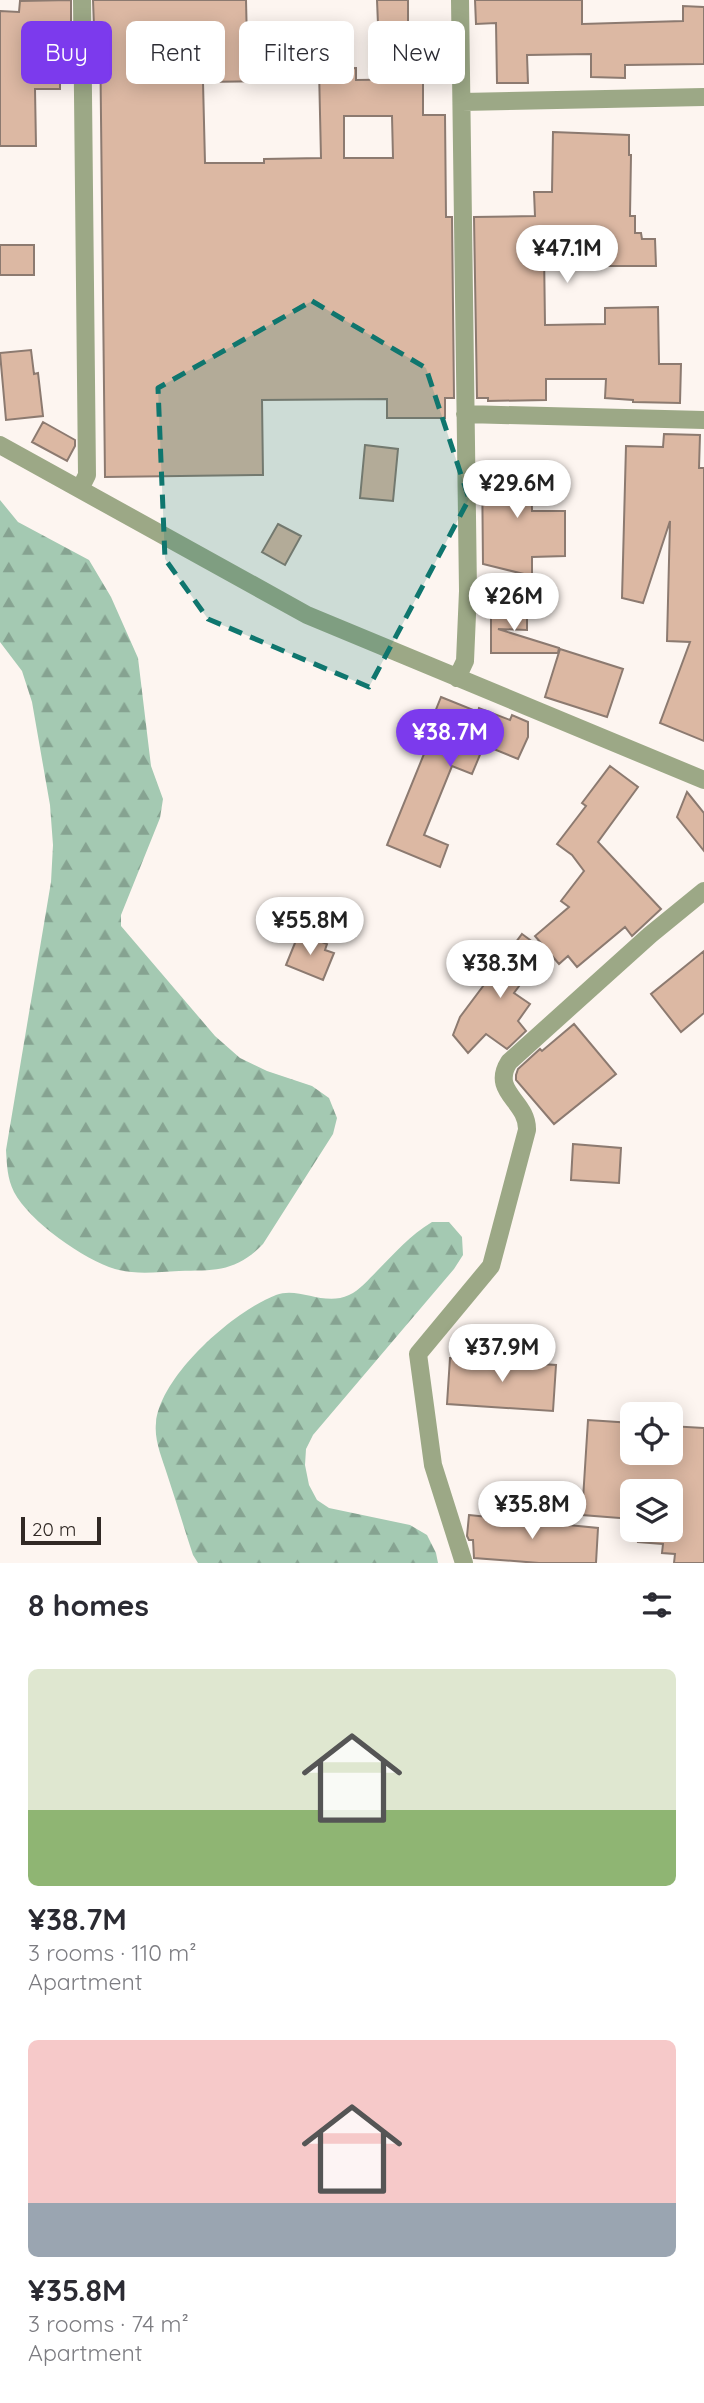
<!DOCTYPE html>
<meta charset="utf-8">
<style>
body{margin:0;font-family:Quicksand,sans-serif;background:#f2f2f3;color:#2b2b33;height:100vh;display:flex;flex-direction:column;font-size:26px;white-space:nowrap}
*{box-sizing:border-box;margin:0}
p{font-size:23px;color:#7c7c81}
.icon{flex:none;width:38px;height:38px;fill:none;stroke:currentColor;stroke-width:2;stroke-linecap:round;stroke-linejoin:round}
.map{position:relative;height:1563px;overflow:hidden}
.side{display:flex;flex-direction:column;background:#fff;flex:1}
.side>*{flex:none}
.banner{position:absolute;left:21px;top:21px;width:663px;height:63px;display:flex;gap:14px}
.buttons{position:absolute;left:620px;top:1402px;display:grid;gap:14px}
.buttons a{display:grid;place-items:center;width:63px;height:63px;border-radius:10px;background:#fff;box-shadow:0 4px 18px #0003;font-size:35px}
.scale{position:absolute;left:21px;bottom:18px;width:80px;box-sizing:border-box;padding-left:7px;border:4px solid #312925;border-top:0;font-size:19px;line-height:24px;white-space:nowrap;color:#312925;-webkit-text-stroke:5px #fdf5f0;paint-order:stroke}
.price{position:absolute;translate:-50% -60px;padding:0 16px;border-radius:24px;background:#fff;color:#222;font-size:23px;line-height:46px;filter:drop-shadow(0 2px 4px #0008)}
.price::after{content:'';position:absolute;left:50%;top:42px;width:21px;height:16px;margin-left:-10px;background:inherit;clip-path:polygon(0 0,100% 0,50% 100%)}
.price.selected{background:#7c3aed;color:#fff}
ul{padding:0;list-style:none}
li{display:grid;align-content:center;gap:14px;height:371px;padding:0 28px}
li span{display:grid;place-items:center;height:217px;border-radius:10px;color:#555}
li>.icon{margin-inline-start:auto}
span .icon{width:126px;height:126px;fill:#fffc;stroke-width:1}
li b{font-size:30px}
h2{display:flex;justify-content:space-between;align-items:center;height:84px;padding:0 28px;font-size:30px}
.tag{padding:0 24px;border-radius:10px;background:#fff;box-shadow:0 4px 18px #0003;font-size:24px;line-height:63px}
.tag.selected{background:#7c3aed;color:#fff}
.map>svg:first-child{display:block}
</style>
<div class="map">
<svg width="704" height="1563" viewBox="0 0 704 1563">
<defs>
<pattern id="forest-firs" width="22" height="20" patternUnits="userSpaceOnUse" patternTransform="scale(1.75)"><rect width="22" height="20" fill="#a4c9b2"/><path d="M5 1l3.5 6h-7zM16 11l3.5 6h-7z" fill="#86a391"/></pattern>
</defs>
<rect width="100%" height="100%" fill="#fdf5f0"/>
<path fill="url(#forest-firs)" d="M 0,500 L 18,522 L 89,560 L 111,597 L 138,658 L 151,766 L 163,799 L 160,818 L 121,915 L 121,926 L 215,1036 L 240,1058 L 267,1071 L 312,1086 L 329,1098 L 337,1118 L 333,1134 L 263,1244 C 236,1272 216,1270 179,1271 C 158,1272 136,1275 115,1269 C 84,1260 29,1221 14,1192 C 7,1178 7,1165 6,1150 L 51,882 L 53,845 L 50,805 L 32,702 L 22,671 L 0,642 Z
M 432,1222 L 449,1222 L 462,1237 L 463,1255 L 454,1269 L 313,1435 L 306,1449 L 305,1465 L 309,1485 L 317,1500 L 329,1508 L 410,1525 L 427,1535 L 436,1553 L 438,1563 L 198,1563 L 193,1555 C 184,1528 176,1501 167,1474 C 162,1458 154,1440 156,1423 C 160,1376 234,1311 276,1295 C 299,1286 324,1307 349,1295 C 360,1290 368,1280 377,1271 C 394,1254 410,1235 432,1222 Z"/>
<path fill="#dcb8a3" stroke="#8c7a70" stroke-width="2" fill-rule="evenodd" d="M 71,0 L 71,25 L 60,24 L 60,89 L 35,89 L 36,146 L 0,146 L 0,11 L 19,12 L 20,1 Z
M 93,0 L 246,0 L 247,42 L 272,41 L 273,81 L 203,82 L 205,163 L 264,163 L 264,159 L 321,158 L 319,69 L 356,68 L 356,80 L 423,79 L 423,115 L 445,115 L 446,217 L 452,217 L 454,398 L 445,398 L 445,418 L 387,418 L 387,399 L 262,400 L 263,475 L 105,477 L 100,27 L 94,27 ZM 344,116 L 392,116 L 393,158 L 344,158 Z
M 377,0 L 408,0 L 408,24 L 378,24 Z
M 475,0 L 582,0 L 582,24 L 683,21 L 683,6 L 704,7 L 704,64 L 625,65 L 625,78 L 591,77 L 591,54 L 527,55 L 528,83 L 497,83 L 496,23 L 476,24 Z
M 553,132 L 629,135 L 629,155 L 631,155 L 630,216 L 635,216 L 635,233 L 641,233 L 642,239 L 655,239 L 656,266 L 603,266 L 603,251 L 544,251 L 545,325 L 605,324 L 605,308 L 658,307 L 659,364 L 681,364 L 680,403 L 633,402 L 633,400 L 605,398 L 606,379 L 546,379 L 546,400 L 488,401 L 488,398 L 477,398 L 474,217 L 535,216 L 534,192 L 552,192 Z
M 0,245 L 34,245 L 34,275 L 0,275 Z
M 31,350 L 34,374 L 38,373 L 43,416 L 6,420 L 0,353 Z
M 43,422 L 75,440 L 75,446 L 67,461 L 32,442 Z
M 664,434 L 700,435 L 699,468 L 704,468 L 704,741 L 660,723 L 690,642 L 667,641 L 670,521 L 643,603 L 622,598 L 626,446 L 663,447 Z
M 365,445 L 398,449 L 393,501 L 360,498 Z
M 482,463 L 531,463 L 532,511 L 565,511 L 565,556 L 532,557 L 532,576 L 483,564 Z
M 278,524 L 301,536 L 285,565 L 262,552 Z
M 491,607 L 527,607 L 527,630 L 498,629 L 559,648 L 558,653 L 491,653 Z
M 560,649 L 623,669 L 607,717 L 545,697 Z
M 441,697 L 478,712 L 479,708 L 510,720 L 512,715 L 528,722 L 528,737 L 518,759 L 484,745 L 472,774 L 452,766 L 424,835 L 448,845 L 440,867 L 387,845 L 424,754 L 419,752 Z
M 610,766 L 638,787 L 598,842 L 661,909 L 632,936 L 625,927 L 577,967 L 568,956 L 559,964 L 535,936 L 569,907 L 561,901 L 584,871 L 572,855 L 557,844 L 586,806 L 582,803 Z
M 687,792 L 704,813 L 704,851 L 677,817 Z
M 299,933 L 327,944 L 325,950 L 334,953 L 323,980 L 286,965 Z
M 522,934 L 545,951 L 514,993 L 530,1004 L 518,1021 L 526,1031 L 507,1049 L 486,1034 L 468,1053 L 453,1035 L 460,1017 Z
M 704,951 L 704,1013 L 681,1032 L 651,994 Z
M 574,1024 L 616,1074 L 554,1124 L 516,1080 L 516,1075 L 518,1069 L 540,1049 L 542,1051 Z
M 573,1144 L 621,1148 L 619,1183 L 571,1180 Z
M 450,1358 L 556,1365 L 553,1411 L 447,1404 Z
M 588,1420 L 632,1423 L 632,1452 L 670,1452 L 670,1426 L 704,1428 L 704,1563 L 674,1563 L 675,1554 L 662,1553 L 663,1544 L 638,1542 L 639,1530 L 670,1530 L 670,1491 L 632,1491 L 632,1519 L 582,1515 Z
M 469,1515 L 598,1528 L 596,1563 L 539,1563 L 474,1558 L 473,1540 L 469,1540 L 467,1536 Z"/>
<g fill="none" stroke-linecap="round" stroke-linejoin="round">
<path stroke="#9ca886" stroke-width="18" d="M 462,102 L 704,97
M 465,414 L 704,420
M 0,445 L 307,615 L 704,780
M 80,489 L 87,475 L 82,0
M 457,678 L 465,661 L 468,591 L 460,0
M 464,1563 L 433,1465 L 418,1354 L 491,1266 L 527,1130 C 528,1101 490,1092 509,1062 L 650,935 L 704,891"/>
</g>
<path fill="#0f766e" fill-opacity="0.2" stroke="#0f766e" stroke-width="5" stroke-dasharray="14 9" stroke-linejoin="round" d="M 312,301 L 426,368 L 469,499 L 369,687 L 208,619 L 165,559 L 158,388 Z"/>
</svg>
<div class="buttons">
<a><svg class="icon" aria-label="locate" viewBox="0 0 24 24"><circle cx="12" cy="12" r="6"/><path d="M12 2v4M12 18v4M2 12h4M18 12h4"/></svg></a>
<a><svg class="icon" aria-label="layers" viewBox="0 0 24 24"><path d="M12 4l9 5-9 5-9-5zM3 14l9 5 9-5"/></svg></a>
</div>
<div class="scale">20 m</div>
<b class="price" style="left:567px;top:285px">¥47.1M</b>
<b class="price" style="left:517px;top:520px">¥29.6M</b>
<b class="price" style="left:514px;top:633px">¥26M</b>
<b class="price selected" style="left:450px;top:769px">¥38.7M</b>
<b class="price" style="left:310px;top:957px">¥55.8M</b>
<b class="price" style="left:500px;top:1000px">¥38.3M</b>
<b class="price" style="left:502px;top:1384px">¥37.9M</b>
<b class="price" style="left:532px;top:1541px">¥35.8M</b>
<div class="banner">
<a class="tag selected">Buy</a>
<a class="tag">Rent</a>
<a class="tag">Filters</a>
<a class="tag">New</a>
</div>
</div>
<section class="side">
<h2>8 homes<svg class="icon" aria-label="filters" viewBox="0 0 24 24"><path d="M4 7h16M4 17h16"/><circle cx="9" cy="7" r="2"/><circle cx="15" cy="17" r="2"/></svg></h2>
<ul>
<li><span style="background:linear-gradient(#dfe7d0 65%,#8fb573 0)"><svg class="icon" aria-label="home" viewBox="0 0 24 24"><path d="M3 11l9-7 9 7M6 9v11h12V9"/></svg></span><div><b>¥38.7M</b><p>3 rooms · 110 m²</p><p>Apartment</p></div></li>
<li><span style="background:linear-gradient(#f6c9c9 75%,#9aa5b1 0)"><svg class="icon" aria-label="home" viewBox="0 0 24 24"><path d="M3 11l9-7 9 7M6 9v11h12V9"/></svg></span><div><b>¥35.8M</b><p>3 rooms · 74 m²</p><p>Apartment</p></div></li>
</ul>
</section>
